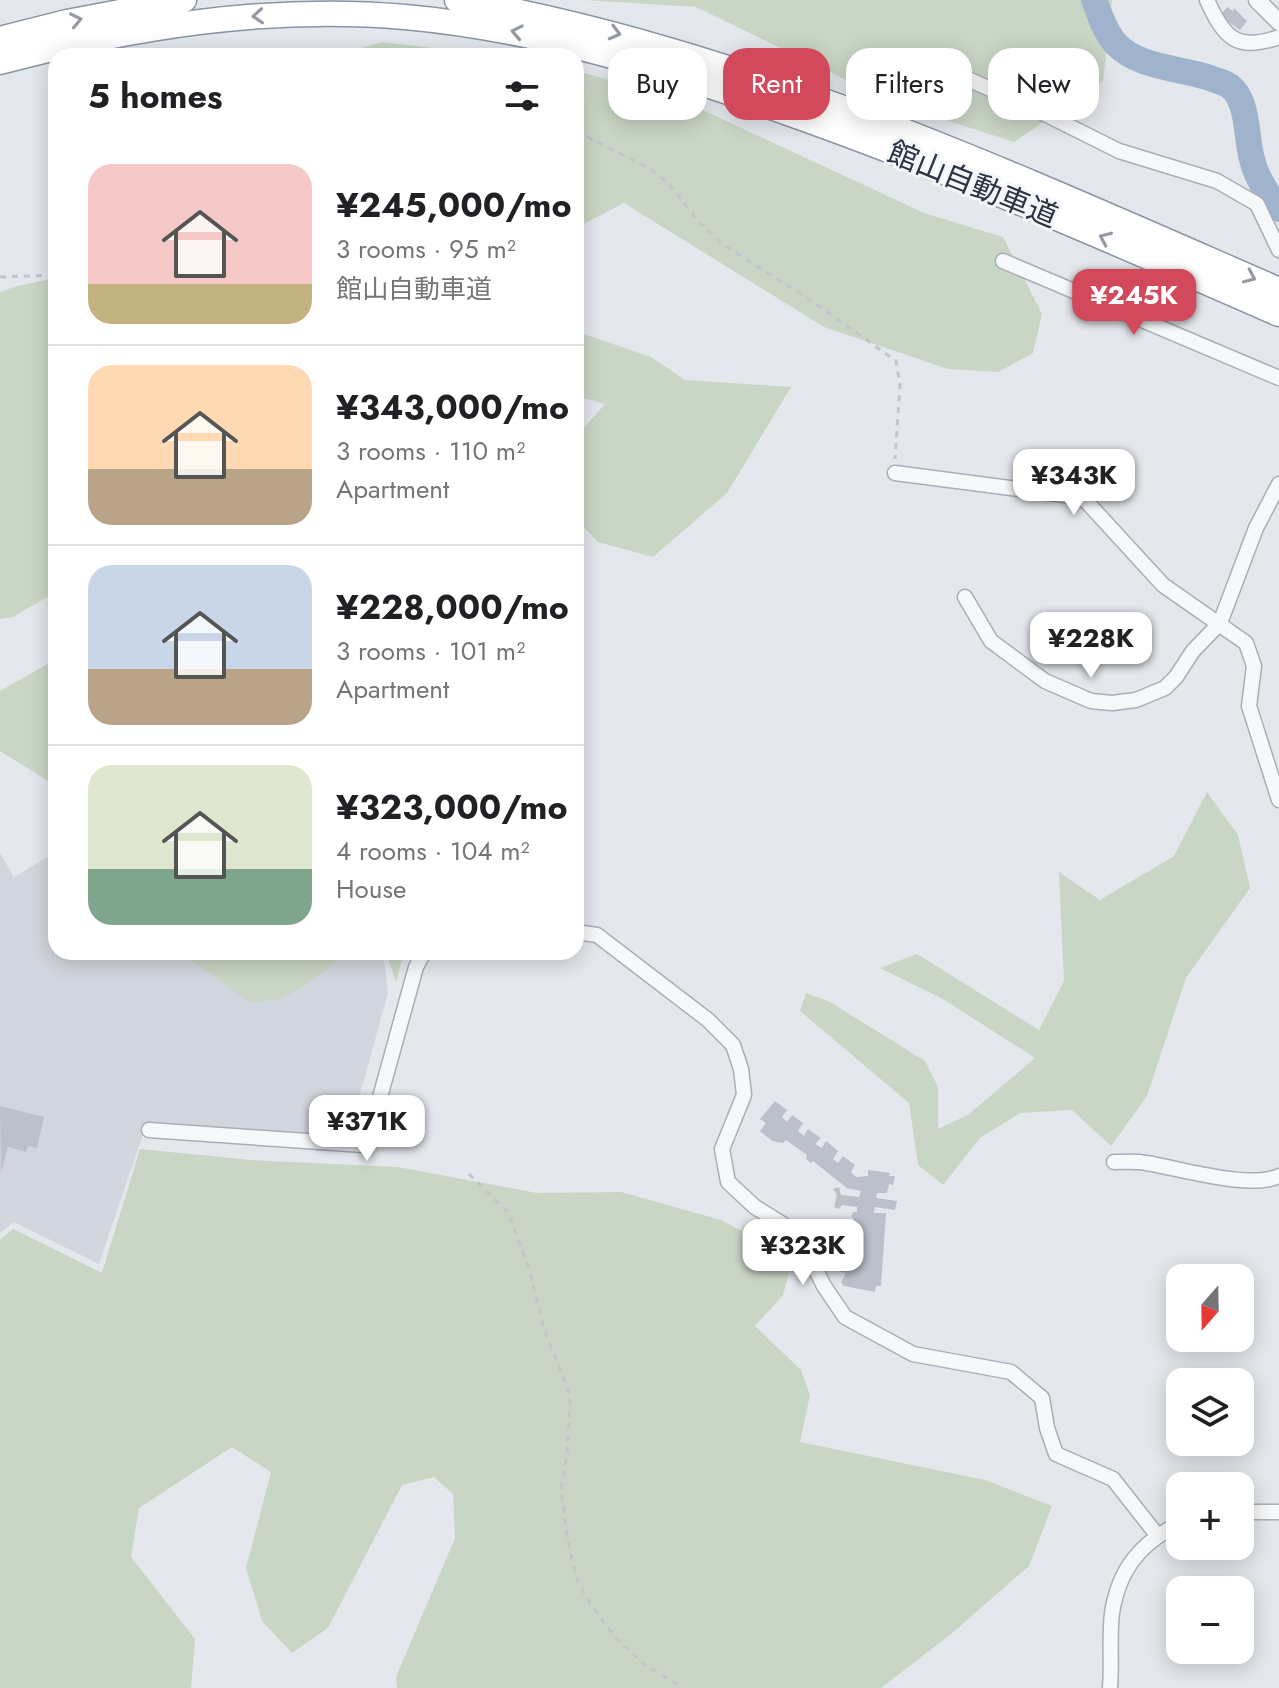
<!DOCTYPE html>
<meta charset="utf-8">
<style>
body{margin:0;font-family:Jost,"Noto Sans JP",sans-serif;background:#f2f2f2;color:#202124;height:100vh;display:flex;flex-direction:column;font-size:30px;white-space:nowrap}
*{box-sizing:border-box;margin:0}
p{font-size:26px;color:#757577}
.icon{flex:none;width:44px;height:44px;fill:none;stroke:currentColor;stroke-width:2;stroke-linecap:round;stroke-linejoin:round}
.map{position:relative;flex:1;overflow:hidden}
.side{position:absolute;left:48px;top:48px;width:536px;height:912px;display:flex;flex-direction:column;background:#fff;border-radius:24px;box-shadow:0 4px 20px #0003}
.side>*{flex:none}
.hud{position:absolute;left:608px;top:48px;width:550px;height:72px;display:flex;gap:16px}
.needle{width:52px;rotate:200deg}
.buttons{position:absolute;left:1166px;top:1264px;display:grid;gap:16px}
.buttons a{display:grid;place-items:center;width:88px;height:88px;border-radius:16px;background:#fff;box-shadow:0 4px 20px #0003;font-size:40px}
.price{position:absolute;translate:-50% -68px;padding:0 18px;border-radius:16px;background:#fff;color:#222;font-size:26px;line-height:52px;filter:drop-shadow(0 2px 4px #0008)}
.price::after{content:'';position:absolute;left:50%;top:48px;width:24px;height:18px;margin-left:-12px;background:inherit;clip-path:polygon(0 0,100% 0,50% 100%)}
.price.current{background:#d1495b;color:#fff}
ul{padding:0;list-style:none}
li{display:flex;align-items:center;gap:24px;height:200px;padding:0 40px}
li+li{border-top:2px solid #e0e0e0}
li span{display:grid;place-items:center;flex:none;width:224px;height:160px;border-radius:24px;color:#555}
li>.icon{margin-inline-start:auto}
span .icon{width:96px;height:96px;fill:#fffc;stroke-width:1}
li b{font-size:34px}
h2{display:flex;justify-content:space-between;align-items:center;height:96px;padding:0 40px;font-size:34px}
.tag{padding:0 28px;border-radius:24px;background:#fff;box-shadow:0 4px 20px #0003;font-size:28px;line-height:72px}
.tag.current{background:#d1495b;color:#fff}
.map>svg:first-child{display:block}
</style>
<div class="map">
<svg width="1279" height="1688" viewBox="0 0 1279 1688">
<rect width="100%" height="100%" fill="#e4e7ec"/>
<path fill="#d2d6de" d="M 56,852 L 56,952 L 383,952 L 388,993 L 360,1094 L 360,1136 L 146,1125 L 99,1264 L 14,1222 L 0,1233 L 0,853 L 14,877 Z"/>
<path fill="#c9d6c5" d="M 585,0 L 1112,0 L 1103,81 L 1014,142 L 896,104 L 696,7 Z
M 381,42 L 503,56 L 336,56 Z
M 576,71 L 677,98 L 924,213 L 1003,237 L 1042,314 L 1033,353 L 998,372 L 948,369 L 824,327 L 624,203 L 576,228 Z
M 56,278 L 56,592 L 13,617 L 0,619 L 0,292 L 17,286 Z
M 584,334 L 651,357 L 685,380 L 791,387 L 727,493 L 653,557 L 598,542 L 576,519 L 576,437 L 605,404 L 576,396 L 576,341 Z
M 56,659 L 56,786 L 0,751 L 0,691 Z
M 1207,792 L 1238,835 L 1250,888 L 1186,978 L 1147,1096 L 1111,1146 L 1072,1110 L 1020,1113 L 980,1138 L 943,1185 L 918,1165 L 909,1103 L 800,1011 L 806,993 L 830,1002 L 925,1061 L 938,1087 L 938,1129 L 968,1115 L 1035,1058 L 943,999 L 880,968 L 917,954 L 1039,1030 L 1064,981 L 1059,872 L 1100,900 L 1174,856 Z
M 180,952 L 346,952 L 343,957 L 311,981 L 281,999 L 249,1002 Z
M 386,952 L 404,952 L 396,982 Z
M 140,1149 L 251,1160 L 398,1167 L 537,1193 L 621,1192 L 721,1220 L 793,1258 L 783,1295 L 755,1326 L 801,1370 L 810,1395 L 800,1442 L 985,1480 L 1052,1506 L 1029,1566 L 951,1634 L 881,1688 L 397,1688 L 396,1677 L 455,1538 L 453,1494 L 434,1477 L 402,1485 L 328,1628 L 292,1653 L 262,1621 L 246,1568 L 271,1472 L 232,1447 L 139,1508 L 131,1557 L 195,1639 L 191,1688 L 0,1688 L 0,1240 L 13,1229 L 102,1273 Z"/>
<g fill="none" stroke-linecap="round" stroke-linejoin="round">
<path stroke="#9fb4cc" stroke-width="26" d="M 1094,0 C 1100,15 1105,32 1116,44 C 1137,67 1179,68 1207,77 C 1217,81 1227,82 1234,90 C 1248,107 1246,134 1251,155 C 1255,175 1266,193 1279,209"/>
</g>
<path fill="#bbc0ca" d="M 1227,7 L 1233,11 L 1234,8 L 1247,21 L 1240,30 L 1220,16 Z
M 775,1101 L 787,1110 L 782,1117 L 787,1122 L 792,1115 L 803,1123 L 798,1131 L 804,1136 L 808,1129 L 821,1138 L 815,1144 L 822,1148 L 826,1141 L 838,1151 L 833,1159 L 838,1163 L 843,1156 L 855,1165 L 851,1172 L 856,1177 L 868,1176 L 868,1170 L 890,1173 L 889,1176 L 895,1176 L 893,1185 L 889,1184 L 887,1193 L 877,1193 L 876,1198 L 897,1201 L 895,1210 L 875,1207 L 874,1213 L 886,1213 L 881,1286 L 876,1286 L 875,1292 L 844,1286 L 841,1282 L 846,1273 L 838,1271 L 843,1247 L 838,1245 L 839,1232 L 842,1232 L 844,1220 L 853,1222 L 854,1218 L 851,1217 L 853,1212 L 857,1212 L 857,1207 L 842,1205 L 839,1209 L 834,1207 L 837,1195 L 833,1189 L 839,1187 L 841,1195 L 859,1197 L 861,1191 L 847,1188 L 813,1161 L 811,1163 L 806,1159 L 807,1155 L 786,1140 L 783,1143 L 772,1141 L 760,1131 L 766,1123 L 760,1119 Z
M 0,1106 L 44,1117 L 37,1148 L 28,1146 L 26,1152 L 8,1147 L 1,1173 Z"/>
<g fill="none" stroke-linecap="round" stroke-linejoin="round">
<defs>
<path id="minor" d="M 1207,0 C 1224,38 1237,52 1279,37
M 959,75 L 1037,110 L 1119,151 L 1217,181 L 1257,204 L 1279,250
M 1003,261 L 1279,378
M 895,473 L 1072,496 L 1086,501 L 1163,585 L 1246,643 L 1254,666 L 1249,706 L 1279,800
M 965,597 L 991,641 L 1045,681 L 1091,701 L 1112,703 L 1136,700 L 1165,688 L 1176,677 L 1193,651 L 1220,623 L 1256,528 L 1279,484
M 576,932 L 597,935 L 708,1020 L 733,1045 L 741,1069 L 744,1095 L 722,1149 L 728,1182 L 755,1207 L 784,1225 L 811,1260 L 824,1286 L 845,1317 L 913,1354 L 1011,1372 L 1042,1398 L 1047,1428 L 1056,1454 L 1113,1479 L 1157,1535
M 149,1130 L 363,1145 L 369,1137 L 416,967 L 424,952
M 1114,1162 C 1125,1162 1136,1161 1146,1163 C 1179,1168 1249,1190 1279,1176
M 1240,1512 L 1279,1512
M 1110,1688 C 1112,1663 1109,1637 1112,1613 C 1119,1568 1141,1543 1180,1523"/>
<path id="tertiary" d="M 1257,0 L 1279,22"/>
<path id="motorway" d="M 457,0 C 742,49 1015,175 1279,290
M 0,39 L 67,22 L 184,0
M 0,62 C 132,27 268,5 405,17 C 538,29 663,68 788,113 C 955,172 1117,243 1279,314"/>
</defs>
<use href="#minor" stroke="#a9aeb7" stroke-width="17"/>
<use href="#tertiary" stroke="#a9aeb7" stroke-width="19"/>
<use href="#motorway" stroke="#8b94a3" stroke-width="27"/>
<path stroke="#c2c5cb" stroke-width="3" stroke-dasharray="6 6" stroke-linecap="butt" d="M 576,131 L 650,169 L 668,183 L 700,223 L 722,244 L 812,301 L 896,361 L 900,385 L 895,459
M 0,277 L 56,275
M 469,1174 L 508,1212 L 529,1269 L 544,1329 L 568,1390 L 570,1403 L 567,1455 L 561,1489 L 568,1542 L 577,1579 L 587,1599 L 615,1637 L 645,1665 L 683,1688"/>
<use href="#minor" stroke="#f7f8fa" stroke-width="14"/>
<use href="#tertiary" stroke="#f7f8fa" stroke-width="16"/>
<use href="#motorway" stroke="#fff" stroke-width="24"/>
</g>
<defs><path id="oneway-chevron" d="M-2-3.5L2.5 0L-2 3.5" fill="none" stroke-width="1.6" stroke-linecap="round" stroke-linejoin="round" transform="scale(2)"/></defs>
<g stroke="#959aa2">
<use href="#oneway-chevron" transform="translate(258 16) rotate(176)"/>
<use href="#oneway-chevron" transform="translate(76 20) rotate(-12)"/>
<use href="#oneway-chevron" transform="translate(517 32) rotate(-169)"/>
<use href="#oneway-chevron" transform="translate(615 33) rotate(15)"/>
<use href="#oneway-chevron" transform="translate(1105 238) rotate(-156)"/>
<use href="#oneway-chevron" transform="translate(1250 277) rotate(24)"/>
</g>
<g text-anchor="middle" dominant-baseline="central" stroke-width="6" stroke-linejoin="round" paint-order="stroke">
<g font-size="30" fill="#2b3445" stroke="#f4f6f9">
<text transform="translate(973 184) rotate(22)">館山自動車道</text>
</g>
</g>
</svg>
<div class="buttons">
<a><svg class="needle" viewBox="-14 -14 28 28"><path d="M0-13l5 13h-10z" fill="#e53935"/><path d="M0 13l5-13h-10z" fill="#757577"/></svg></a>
<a><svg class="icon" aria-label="layers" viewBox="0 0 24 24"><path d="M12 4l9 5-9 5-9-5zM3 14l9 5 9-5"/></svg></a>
<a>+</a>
<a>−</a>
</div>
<b class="price current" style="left:1134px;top:337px">¥245K</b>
<b class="price" style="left:1074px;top:517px">¥343K</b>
<b class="price" style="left:1091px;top:680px">¥228K</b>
<b class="price" style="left:367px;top:1163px">¥371K</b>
<b class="price" style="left:803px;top:1287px">¥323K</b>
<div class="hud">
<a class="tag">Buy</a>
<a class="tag current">Rent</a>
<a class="tag">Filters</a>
<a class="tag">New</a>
</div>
<section class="side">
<h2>5 homes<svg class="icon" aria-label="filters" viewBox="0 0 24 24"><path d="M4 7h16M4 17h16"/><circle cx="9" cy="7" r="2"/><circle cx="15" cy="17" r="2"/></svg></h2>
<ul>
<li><span style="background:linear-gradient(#f6c9c9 75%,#c2b280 0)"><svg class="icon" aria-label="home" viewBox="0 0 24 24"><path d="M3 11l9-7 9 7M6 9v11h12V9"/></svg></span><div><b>¥245,000/mo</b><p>3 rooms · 95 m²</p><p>館山自動車道</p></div></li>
<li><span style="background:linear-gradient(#ffd9b3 65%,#b9a48a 0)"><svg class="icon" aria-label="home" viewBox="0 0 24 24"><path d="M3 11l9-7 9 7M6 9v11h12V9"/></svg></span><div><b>¥343,000/mo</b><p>3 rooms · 110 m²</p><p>Apartment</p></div></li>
<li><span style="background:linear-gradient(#c9d6e8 65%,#b9a48a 0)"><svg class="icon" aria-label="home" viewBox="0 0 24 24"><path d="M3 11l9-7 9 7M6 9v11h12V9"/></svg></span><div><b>¥228,000/mo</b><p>3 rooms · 101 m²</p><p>Apartment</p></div></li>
<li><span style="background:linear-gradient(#dfe7d0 65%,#7fa58c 0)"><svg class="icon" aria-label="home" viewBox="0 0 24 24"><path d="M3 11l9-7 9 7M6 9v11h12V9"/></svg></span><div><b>¥323,000/mo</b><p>4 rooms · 104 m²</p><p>House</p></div></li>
</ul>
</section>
</div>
